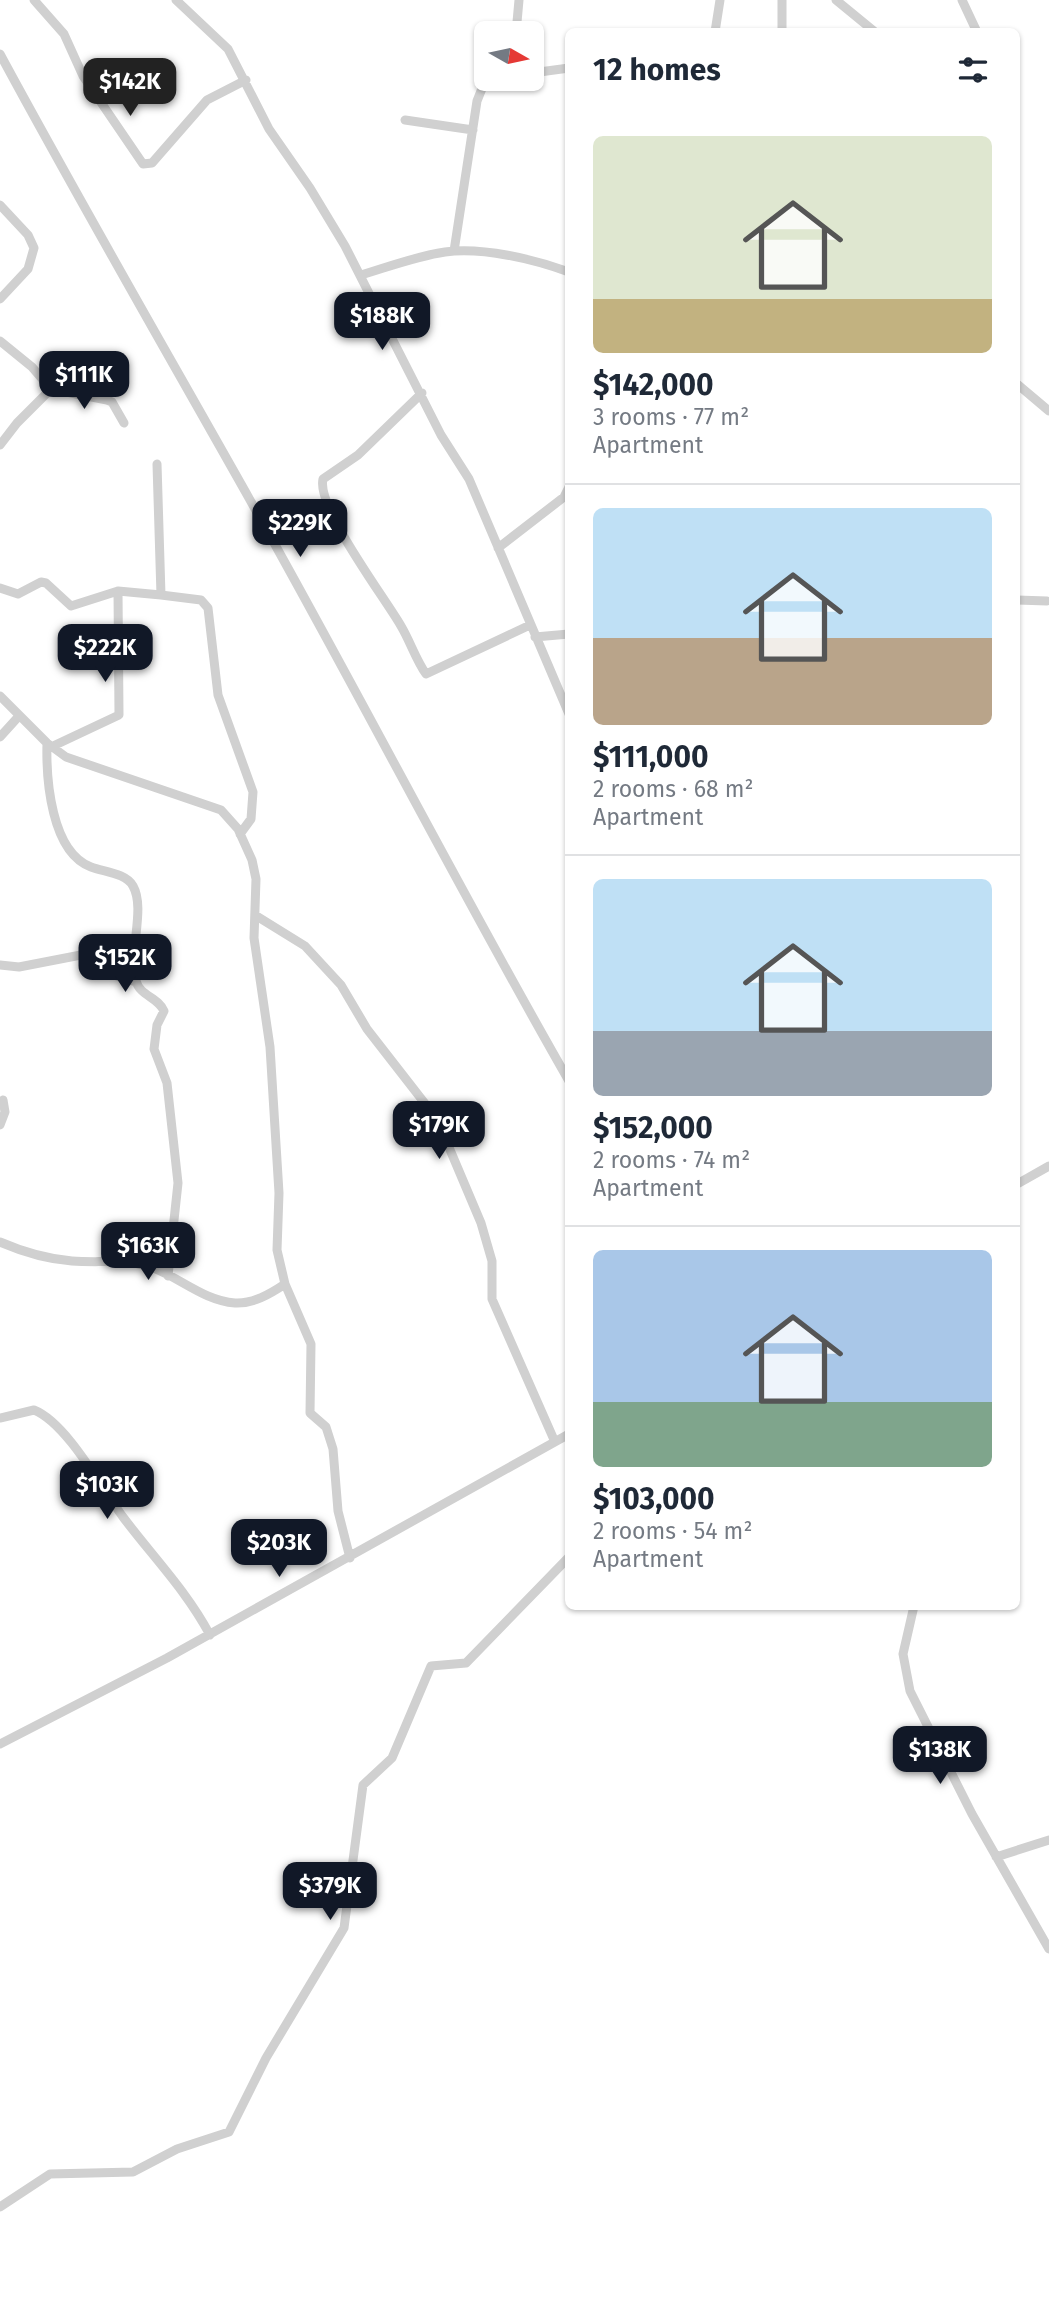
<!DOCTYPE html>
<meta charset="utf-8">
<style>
body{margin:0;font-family:"Fira Sans",sans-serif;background:#f6f6f7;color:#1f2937;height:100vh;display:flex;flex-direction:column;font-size:26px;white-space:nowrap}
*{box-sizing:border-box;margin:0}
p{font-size:23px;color:#747a83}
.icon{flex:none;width:38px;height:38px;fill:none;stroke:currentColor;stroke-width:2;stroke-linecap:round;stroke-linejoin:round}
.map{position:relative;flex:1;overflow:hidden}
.drawer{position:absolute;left:565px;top:28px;width:455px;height:1582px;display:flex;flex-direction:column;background:#fff;border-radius:10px;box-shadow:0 2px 5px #0004}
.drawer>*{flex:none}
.needle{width:46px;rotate:99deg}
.fabs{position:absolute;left:474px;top:21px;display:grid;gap:14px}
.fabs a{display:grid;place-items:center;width:70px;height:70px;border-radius:10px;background:#fff;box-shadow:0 2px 5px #0004;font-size:35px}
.price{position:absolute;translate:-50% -60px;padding:0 16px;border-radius:14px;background:#111827;color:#fff;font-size:23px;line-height:46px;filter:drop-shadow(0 2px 4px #0008)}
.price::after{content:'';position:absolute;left:50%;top:42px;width:21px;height:16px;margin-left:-10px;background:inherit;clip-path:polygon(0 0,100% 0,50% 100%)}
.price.selected{background:#222;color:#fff}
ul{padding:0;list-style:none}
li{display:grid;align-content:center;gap:14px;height:371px;padding:0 28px}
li+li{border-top:2px solid #e0e1e3}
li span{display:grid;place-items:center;height:217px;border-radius:10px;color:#555}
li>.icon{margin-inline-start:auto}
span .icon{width:126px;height:126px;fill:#fffc;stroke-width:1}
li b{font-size:30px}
h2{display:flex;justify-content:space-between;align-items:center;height:84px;padding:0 28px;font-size:30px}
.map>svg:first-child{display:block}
</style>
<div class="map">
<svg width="1049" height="2311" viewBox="0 0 1049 2311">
<rect width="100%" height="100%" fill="#fff"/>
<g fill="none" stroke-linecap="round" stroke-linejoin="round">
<path stroke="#d0d0d0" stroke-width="9" d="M 34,0 L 64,34 L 83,76 L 143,164 L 152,163 L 207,100 L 246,80
M 176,0 L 228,49 L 269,129 L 310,188 L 345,246 L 441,435 L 469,479 L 569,714
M 782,0 L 782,32
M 836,0 L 875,32
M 962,0 L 977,32
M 715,32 L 720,0
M 516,33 L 519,0
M 0,54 C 82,206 169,356 254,507 C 361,697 460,891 569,1081
M 532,73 L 569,68
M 405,120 L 473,130
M 0,205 L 28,235 L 34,248 L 28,269 L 0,299
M 454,251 L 477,101 L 483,86 L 495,79
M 361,275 C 388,267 417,256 445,252 C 483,247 533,259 569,272
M 0,341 L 32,367 L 51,389 L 107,400 L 112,402 L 124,423
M 1017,384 L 1049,411
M 422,393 L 358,455 L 323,479 C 316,507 385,598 401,626 C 410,641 416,660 426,674 L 530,625
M 0,445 L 17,423 L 51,389
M 157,464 L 161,595 L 201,600 L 208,608 L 218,695 L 253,792 L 251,819 L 240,834
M 498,548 L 564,497 L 569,487
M 0,588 L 18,594 L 41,582 L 46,583 L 71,606 L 118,591 L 161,595
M 1017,600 L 1047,601
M 535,637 L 569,634
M 0,696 L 47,743 L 66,757 L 221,810 L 238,829 L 252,860 L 256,879 L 254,938 L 270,1047 L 279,1193 L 277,1250 L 285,1284 L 311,1344 L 310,1413 L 326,1427 L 333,1449 L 338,1511 L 350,1558
M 0,737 L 19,716
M 47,743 C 46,779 51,852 91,867 C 104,872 126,873 133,886 C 146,909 128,952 136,981 C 140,996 158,997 164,1011 L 157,1025 L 154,1049 L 167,1083 L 178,1183 L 168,1276
M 51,747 L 119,715 L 118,591
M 255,915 L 305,946 L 341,985 L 367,1029 L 437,1119 L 481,1223 L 492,1261 L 492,1299 L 555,1442
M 0,965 L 19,967 L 86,954 L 117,976 L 136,982
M 0,1125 L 5,1112 L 3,1100
M 1017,1184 L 1049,1166
M 0,1242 C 23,1252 47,1259 72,1261 C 98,1263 122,1259 147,1266 C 178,1275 201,1300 235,1303 C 253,1304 270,1294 285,1284
M 0,1418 L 34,1410 C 67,1423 102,1489 123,1517 C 153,1557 186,1590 210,1635
M 914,1606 L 903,1654 L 910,1691 L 972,1814 L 1049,1949
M 0,1744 L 167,1658 L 569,1434
M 996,1857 L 1049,1840
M 0,2207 L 50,2174 L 133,2172 L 177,2149 L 229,2132 L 266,2058 L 344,1928 L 363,1785 L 392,1758 L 431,1666 L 466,1663 L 569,1557"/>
</g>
</svg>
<div class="fabs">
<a><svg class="needle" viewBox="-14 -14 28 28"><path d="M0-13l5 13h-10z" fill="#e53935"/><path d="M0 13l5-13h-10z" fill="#747a83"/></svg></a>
</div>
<b class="price selected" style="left:130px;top:118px">$142K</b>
<b class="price" style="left:382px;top:352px">$188K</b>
<b class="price" style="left:84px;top:411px">$111K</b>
<b class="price" style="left:300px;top:559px">$229K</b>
<b class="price" style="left:105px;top:684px">$222K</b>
<b class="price" style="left:125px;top:994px">$152K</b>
<b class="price" style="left:439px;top:1161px">$179K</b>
<b class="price" style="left:148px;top:1282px">$163K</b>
<b class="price" style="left:107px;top:1521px">$103K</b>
<b class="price" style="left:279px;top:1579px">$203K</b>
<b class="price" style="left:940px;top:1786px">$138K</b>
<b class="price" style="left:330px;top:1922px">$379K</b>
<section class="drawer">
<h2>12 homes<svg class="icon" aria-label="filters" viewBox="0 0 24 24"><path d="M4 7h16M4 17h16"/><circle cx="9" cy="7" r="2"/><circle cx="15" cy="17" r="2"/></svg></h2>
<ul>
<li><span style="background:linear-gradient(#dfe7d0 75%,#c2b280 0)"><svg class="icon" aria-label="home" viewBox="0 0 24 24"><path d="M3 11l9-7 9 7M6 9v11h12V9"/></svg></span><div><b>$142,000</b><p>3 rooms · 77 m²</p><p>Apartment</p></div></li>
<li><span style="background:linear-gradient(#bfe0f5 60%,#b9a48a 0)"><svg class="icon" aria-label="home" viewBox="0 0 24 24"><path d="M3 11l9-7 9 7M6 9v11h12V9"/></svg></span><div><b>$111,000</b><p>2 rooms · 68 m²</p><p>Apartment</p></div></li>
<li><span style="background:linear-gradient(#bfe0f5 70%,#9aa5b1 0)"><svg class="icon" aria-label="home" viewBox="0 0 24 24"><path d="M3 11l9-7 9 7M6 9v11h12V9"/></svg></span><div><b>$152,000</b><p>2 rooms · 74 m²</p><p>Apartment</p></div></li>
<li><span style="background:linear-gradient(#a9c7e8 70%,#7fa58c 0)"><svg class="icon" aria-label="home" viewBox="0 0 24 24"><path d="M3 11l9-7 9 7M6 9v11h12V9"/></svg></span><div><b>$103,000</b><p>2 rooms · 54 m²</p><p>Apartment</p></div></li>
</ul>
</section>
</div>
